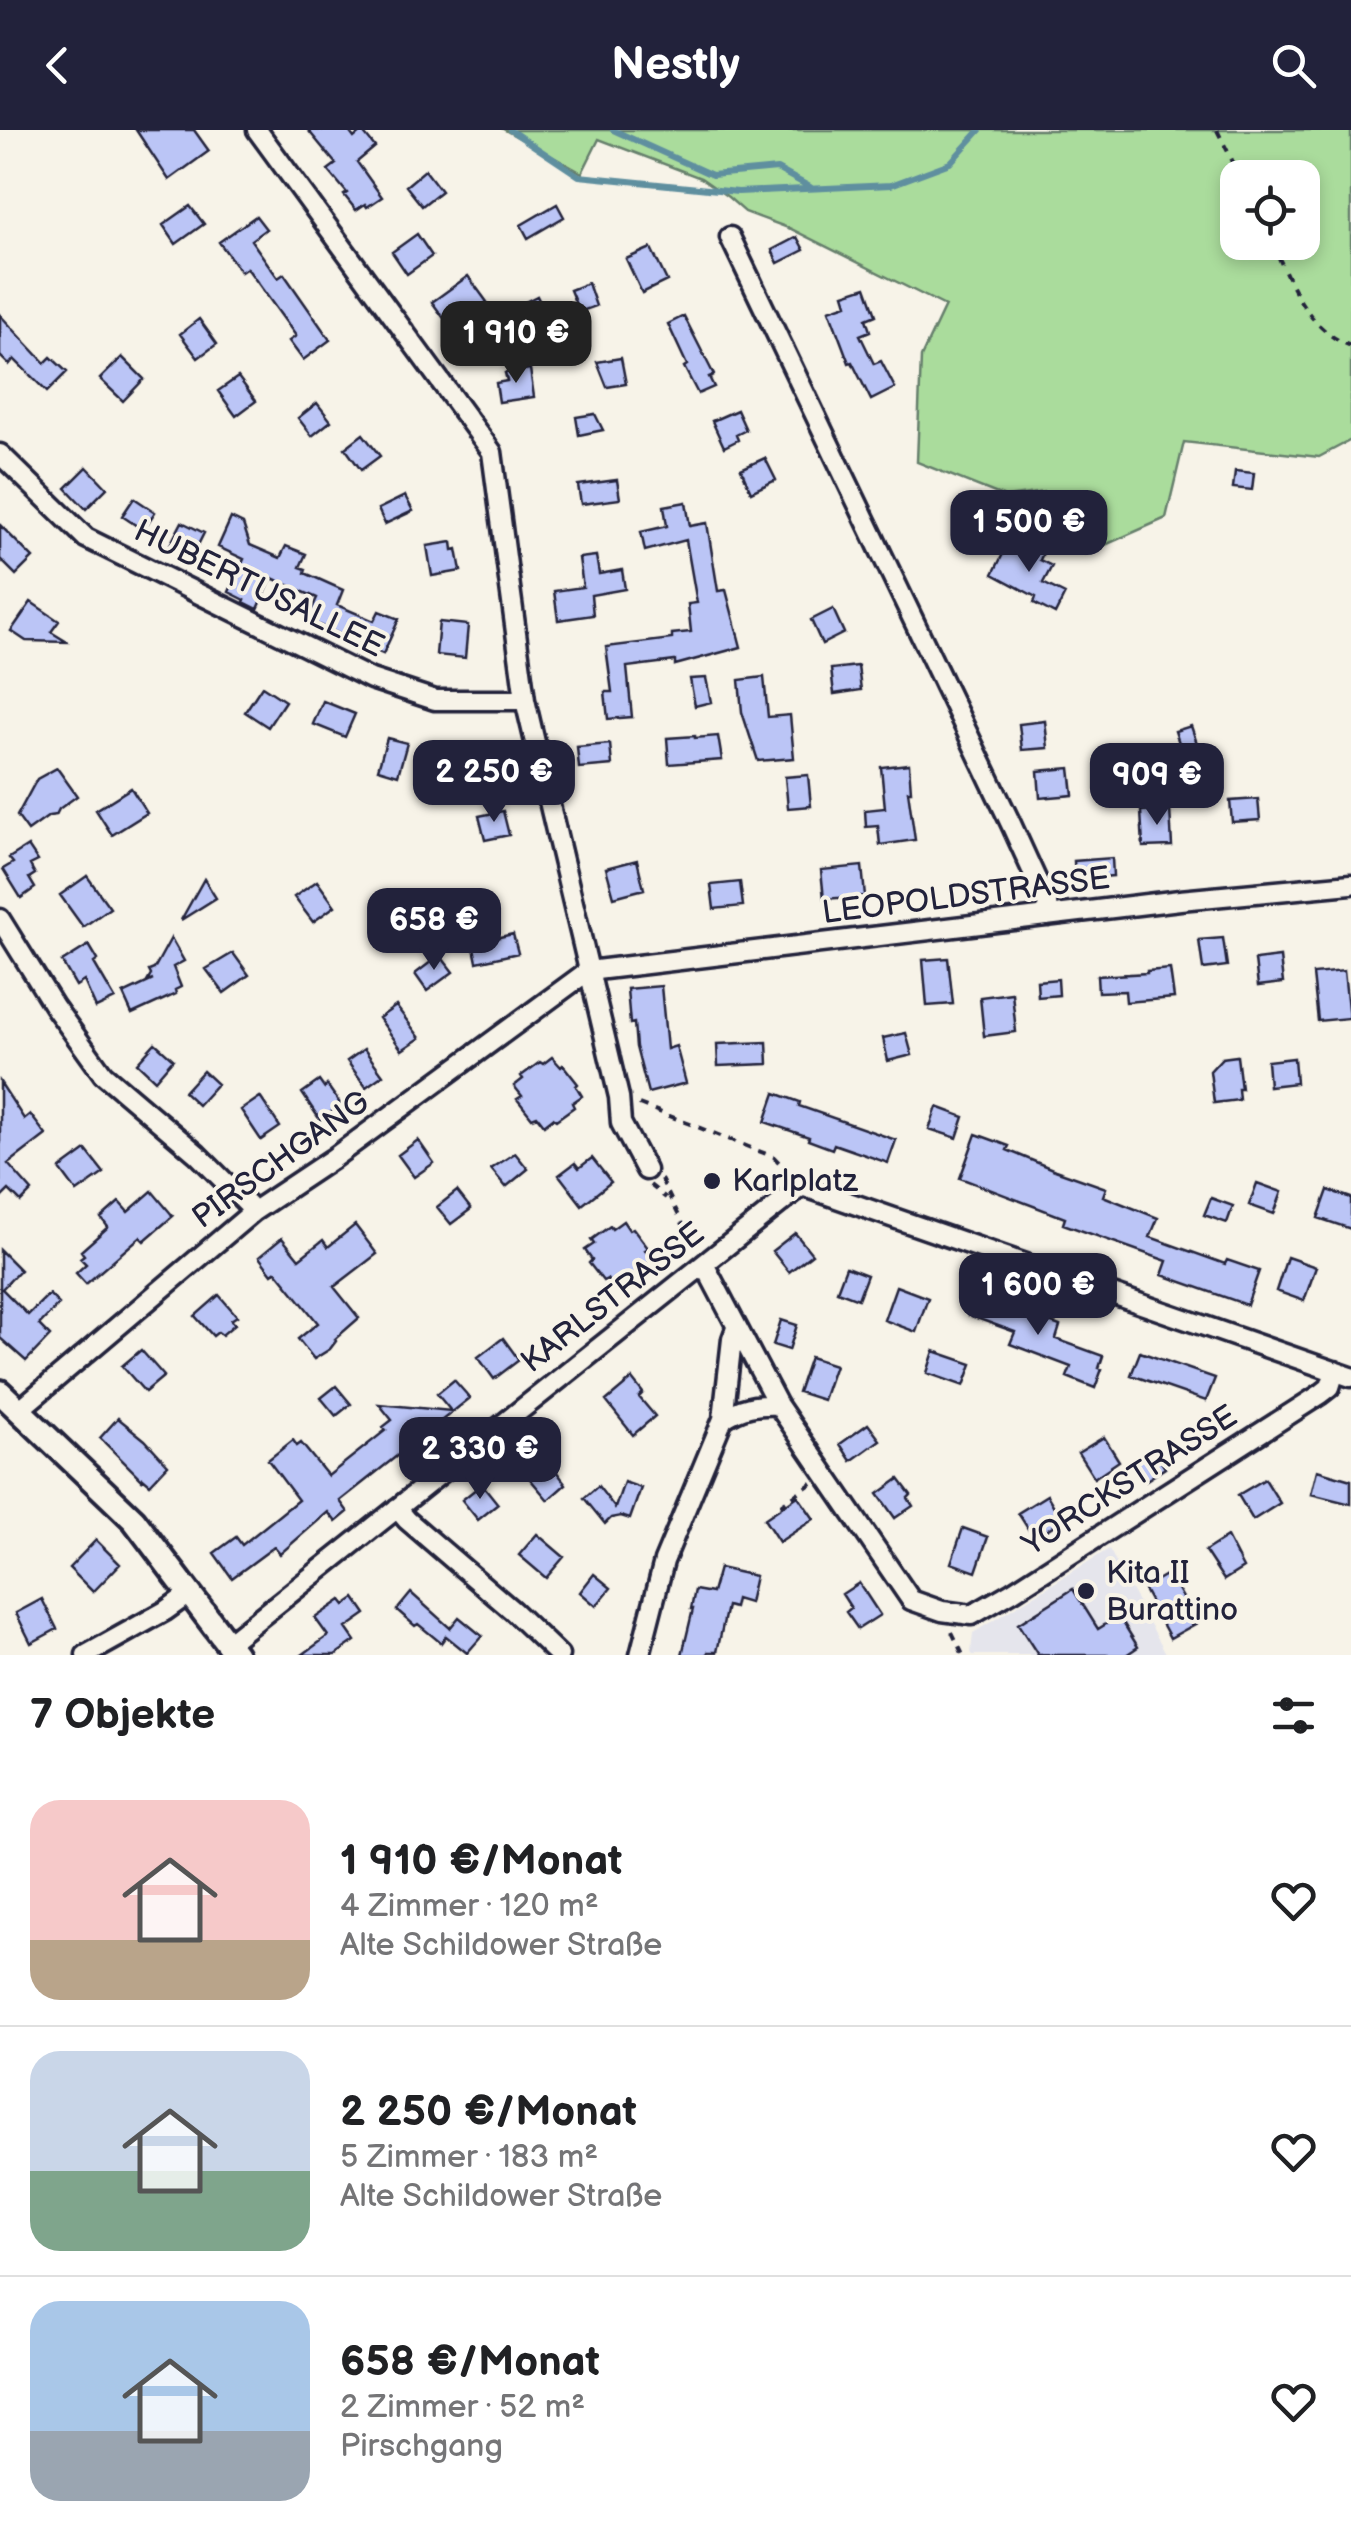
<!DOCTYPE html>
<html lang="de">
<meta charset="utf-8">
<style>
body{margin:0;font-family:"Balsamiq Sans",sans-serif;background:#f6f6f6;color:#202124;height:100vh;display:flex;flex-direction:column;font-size:38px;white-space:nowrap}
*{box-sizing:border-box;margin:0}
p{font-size:32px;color:#757577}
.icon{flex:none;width:55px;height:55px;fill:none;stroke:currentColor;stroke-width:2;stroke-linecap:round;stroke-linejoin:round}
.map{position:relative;height:1525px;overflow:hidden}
.side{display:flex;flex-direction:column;background:#fff;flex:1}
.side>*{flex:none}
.fabs{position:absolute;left:1220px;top:30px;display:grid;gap:20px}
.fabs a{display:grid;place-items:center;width:100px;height:100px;border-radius:20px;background:#fff;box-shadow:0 5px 15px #0003;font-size:50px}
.price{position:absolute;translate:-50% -85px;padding:0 22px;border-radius:20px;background:#22223b;color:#fff;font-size:32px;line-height:65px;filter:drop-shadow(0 2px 5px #0008)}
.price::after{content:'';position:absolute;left:50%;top:60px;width:30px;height:22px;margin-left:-15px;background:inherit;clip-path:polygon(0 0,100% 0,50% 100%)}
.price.active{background:#222;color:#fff}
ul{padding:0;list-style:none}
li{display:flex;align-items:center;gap:30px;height:250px;padding:0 30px}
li+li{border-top:2px solid #e0e0e0}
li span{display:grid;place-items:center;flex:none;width:280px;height:200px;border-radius:30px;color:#555}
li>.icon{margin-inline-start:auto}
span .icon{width:120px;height:120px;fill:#fffc;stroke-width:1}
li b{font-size:42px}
h2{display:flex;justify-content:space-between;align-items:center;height:120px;padding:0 30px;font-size:42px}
header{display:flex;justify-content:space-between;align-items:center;height:130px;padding:0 30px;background:#22223b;color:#fff;font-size:45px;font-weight:600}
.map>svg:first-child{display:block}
</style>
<header><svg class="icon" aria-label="back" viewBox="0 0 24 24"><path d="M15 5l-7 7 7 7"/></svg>Nestly<svg class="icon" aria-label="search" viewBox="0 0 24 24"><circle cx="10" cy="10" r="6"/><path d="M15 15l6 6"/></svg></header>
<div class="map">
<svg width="1351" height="1525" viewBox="0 0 1351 1525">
<rect width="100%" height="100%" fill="#f7f3e8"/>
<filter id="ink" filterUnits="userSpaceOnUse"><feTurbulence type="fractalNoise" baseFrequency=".01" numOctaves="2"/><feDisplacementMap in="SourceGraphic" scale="20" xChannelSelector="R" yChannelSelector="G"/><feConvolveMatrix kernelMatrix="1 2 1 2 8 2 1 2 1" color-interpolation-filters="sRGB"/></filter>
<g filter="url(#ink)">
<path fill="#e5e5ec" d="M 1109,1419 L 1167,1525 L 973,1525 L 971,1523 L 973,1503 Z"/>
<path fill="#aadc9c" stroke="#667f6c" stroke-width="2.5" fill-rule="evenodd" d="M 505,0 L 1351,0 L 1351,310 L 1319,327 L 1184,312 L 1166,388 L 1085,424 L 1044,362 L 1005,367 L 917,332 L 921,227 L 945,176 L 791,99 L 745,82 L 728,67 L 701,48 L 599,9 L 582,43 ZM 1238,48 L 1302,48 L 1302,112 L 1238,112 Z"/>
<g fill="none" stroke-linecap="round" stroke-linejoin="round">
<path stroke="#5f8f9f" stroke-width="6" d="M 510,0 L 579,46 L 738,62 L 891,55 L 950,33 L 980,0
M 613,0 L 712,45 L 777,39 L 810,57"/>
</g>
<path fill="#bbc5f6" stroke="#22223b" stroke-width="2.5" d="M 136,0 L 194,0 L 209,21 L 169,50 Z
M 308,0 L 348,0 L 354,8 L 362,1 L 375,17 L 357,32 L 382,67 L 367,77 L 365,74 L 356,80 L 344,65 L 347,63 L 328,40 L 336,34 Z
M 425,40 L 441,61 L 422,76 L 406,56 Z
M 557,74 L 564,87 L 528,108 L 521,95 Z
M 190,76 L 204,94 L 176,114 L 163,95 Z
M 256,86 L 266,99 L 251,110 L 278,148 L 284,144 L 330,210 L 303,230 L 289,211 L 296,206 L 247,138 L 241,142 L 219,112 Z
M 417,104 L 432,126 L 407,144 L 392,122 Z
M 797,107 L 804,120 L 778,133 L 772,120 Z
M 651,118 L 667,151 L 642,163 L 626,129 Z
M 468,146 L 487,172 L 451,198 L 432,172 Z
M 588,153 L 596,176 L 579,182 L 570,160 Z
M 866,157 L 876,185 L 866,189 L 870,201 L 860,205 L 874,234 L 881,231 L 895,258 L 871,270 L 852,232 L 849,233 L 829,180 L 847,174 L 844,164 Z
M 537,166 L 551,194 L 518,210 L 504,183 Z
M 0,185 L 45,233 L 51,227 L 67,242 L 47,262 L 14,229 L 9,235 L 0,226 Z
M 684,186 L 714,245 L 709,247 L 714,257 L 698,264 L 684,237 L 687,235 L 668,194 Z
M 199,189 L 217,214 L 198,228 L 180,204 Z
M 122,227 L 144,249 L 123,271 L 100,249 Z
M 621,228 L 626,254 L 607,257 L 597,232 Z
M 530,239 L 534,267 L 499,272 L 496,253 L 507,251 L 505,243 Z
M 238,247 L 256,271 L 236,286 L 218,261 Z
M 317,273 L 331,291 L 312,306 L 298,288 Z
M 737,280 L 746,300 L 736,305 L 738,310 L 724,317 L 712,291 Z
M 595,284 L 603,300 L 579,305 L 576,287 Z
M 363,304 L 380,326 L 361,340 L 345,318 Z
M 765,328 L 776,350 L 751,362 L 741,339 Z
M 87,337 L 107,358 L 86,379 L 66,358 Z
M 1235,341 L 1254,343 L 1252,360 L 1233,358 Z
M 617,350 L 620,369 L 581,374 L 578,355 Z
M 405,366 L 413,381 L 385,394 L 378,379 Z
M 134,368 L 155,382 L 143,400 L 122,386 Z
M 686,372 L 690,396 L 707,393 L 718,461 L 726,460 L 741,517 L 675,535 L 675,531 L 627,537 L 632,587 L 608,589 L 605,562 L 612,562 L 606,517 L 672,509 L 672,504 L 691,502 L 688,474 L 697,473 L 686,410 L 645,421 L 641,402 L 667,396 L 664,376 Z
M 231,388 L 243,394 L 250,415 L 280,428 L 286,416 L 306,424 L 300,437 L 306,439 L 305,443 L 343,460 L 337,475 L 374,491 L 379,481 L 399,489 L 383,524 L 307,490 L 317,468 L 272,448 L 258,479 L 244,472 L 245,470 L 229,462 L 244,429 L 218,417 Z
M 182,392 L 204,403 L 192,427 L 170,415 Z
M 0,395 L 33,428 L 16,445 L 0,429 Z
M 452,412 L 453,420 L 457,419 L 461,441 L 432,446 L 427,416 Z
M 1024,413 L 1043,423 L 1040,430 L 1052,436 L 1043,453 L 1065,464 L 1055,484 L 1034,473 L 1036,467 L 993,444 L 1008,414 L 1020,421 Z
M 596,426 L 599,444 L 622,440 L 625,459 L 591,465 L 593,485 L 558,490 L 554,461 L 583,457 L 579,428 Z
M 31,472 L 59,491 L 51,502 L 67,512 L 26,511 L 11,501 Z
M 833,479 L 844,503 L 822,514 L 811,490 Z
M 439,492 L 468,495 L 465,528 L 436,525 Z
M 858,536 L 861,560 L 834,564 L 831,539 Z
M 764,547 L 768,587 L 790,585 L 794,628 L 758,631 L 742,582 L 739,550 Z
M 706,548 L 711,572 L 695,576 L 690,549 Z
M 262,556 L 285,571 L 268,597 L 245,582 Z
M 323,571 L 355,584 L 345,607 L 313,594 Z
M 1045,591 L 1048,618 L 1022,620 L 1019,594 Z
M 1191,596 L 1199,619 L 1183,625 L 1175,601 Z
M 695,606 L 695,608 L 718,606 L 722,630 L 669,634 L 667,608 Z
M 387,608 L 407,613 L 398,645 L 378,639 Z
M 610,614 L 612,635 L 579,638 L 577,617 Z
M 442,620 L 473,624 L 471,640 L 440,636 Z
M 909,634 L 911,661 L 908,661 L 915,710 L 880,715 L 878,696 L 866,697 L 865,680 L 885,678 L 881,637 Z
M 57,638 L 77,666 L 59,679 L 56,685 L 49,686 L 28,701 L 17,686 L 37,649 Z
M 1070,638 L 1073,665 L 1040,668 L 1038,641 Z
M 808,645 L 811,676 L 788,678 L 785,647 Z
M 131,658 L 147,683 L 112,705 L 96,680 Z
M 1258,669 L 1260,690 L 1232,692 L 1230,671 Z
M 1170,679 L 1172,716 L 1143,717 L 1141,681 Z
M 503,681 L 509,705 L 485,710 L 479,686 Z
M 28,716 L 38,731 L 30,735 L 35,744 L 29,748 L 35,758 L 21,768 L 3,739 L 13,733 L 9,728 Z
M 1112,728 L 1113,746 L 1075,749 L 1074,731 Z
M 637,730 L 644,759 L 614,767 L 606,738 Z
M 862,736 L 865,766 L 824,769 L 821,740 Z
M 87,746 L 110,778 L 83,797 L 60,765 Z
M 204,749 L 216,768 L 181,790 Z
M 317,751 L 335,776 L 313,792 L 294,767 Z
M 740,752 L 743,776 L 714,779 L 711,755 Z
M 513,804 L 518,823 L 477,832 L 473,813 Z
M 171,808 L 184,831 L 173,837 L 181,857 L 175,860 L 176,864 L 132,884 L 123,864 L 153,850 L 147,852 L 151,845 L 149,841 L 154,839 Z
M 1223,808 L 1227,836 L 1203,839 L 1199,810 Z
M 89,815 L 98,830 L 94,833 L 115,869 L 96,878 L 84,851 L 76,856 L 62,832 Z
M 233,823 L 249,845 L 224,863 L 206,839 Z
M 440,825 L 453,842 L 427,861 L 415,844 Z
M 1280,827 L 1283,853 L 1258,856 L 1255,830 Z
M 948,828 L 953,874 L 927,876 L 923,830 Z
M 1170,839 L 1174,868 L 1126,872 L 1125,861 L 1098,862 L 1097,846 L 1147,843 L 1147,841 Z
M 1344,841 L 1349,888 L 1318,891 L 1313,844 Z
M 1058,849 L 1059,865 L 1038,867 L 1037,851 Z
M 661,856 L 667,919 L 676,916 L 686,953 L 648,963 L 636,917 L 634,893 L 630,894 L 627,859 Z
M 1012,863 L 1016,902 L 984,906 L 980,867 Z
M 396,876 L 420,908 L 402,920 L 379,888 Z
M 906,903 L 912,925 L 888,931 L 883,908 Z
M 767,912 L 768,934 L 718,936 L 717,914 Z
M 155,913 L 173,929 L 155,950 L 137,933 Z
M 364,919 L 383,945 L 366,957 L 347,931 Z
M 1237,926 L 1241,959 L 1238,959 L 1239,970 L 1214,973 L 1210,941 L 1222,928 Z
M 552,927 L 561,937 L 563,935 L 578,954 L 576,956 L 582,966 L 572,973 L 574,977 L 556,990 L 553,988 L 544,995 L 537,986 L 532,988 L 517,969 L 522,966 L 514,956 L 523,949 L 521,946 L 540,932 L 543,934 Z
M 1294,928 L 1296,953 L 1269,956 L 1267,931 Z
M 203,941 L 217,954 L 198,975 L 184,962 Z
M 319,951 L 324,958 L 327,955 L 341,975 L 320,990 L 302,963 Z
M 0,952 L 24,989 L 30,984 L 46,1005 L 8,1034 L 32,1061 L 21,1072 L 9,1060 L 0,1069 Z
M 775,963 L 800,972 L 799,976 L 896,1010 L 888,1033 L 834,1014 L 832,1019 L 808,1010 L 809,1007 L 765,992 Z
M 260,967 L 280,997 L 261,1010 L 241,980 Z
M 937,977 L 964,987 L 957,1008 L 929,999 Z
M 976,1004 L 1009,1016 L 1007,1020 L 1055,1040 L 1106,1058 L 1103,1066 L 1158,1088 L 1150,1107 L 1225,1134 L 1227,1130 L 1259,1141 L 1247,1175 L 1162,1145 L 1167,1131 L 1063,1094 L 1065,1088 L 960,1048 Z
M 418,1010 L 434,1033 L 414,1047 L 398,1025 Z
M 86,1020 L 104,1043 L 77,1062 L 60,1039 Z
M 515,1023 L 528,1039 L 506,1057 L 491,1039 Z
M 592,1028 L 611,1052 L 582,1075 L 559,1045 L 575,1033 L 579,1038 Z
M 1257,1053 L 1282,1062 L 1274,1084 L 1249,1075 Z
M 1328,1060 L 1351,1068 L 1351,1099 L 1318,1088 Z
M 152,1061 L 173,1086 L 144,1111 L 140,1107 L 86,1154 L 76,1143 L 86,1134 L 80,1128 L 84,1125 L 81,1121 L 108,1097 L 101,1088 L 119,1072 L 128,1082 Z
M 457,1061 L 471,1079 L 451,1094 L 437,1077 Z
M 1211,1068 L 1233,1076 L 1227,1093 L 1204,1085 Z
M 623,1091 L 629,1100 L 633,1098 L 648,1118 L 645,1120 L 652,1130 L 642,1137 L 645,1140 L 626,1154 L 623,1151 L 613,1158 L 607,1149 L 603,1151 L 589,1133 L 592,1130 L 585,1120 L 594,1114 L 591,1110 L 610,1096 L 612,1099 Z
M 355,1095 L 377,1124 L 334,1157 L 359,1188 L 335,1209 L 336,1211 L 330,1219 L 314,1229 L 298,1209 L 318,1193 L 276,1141 L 272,1144 L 259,1127 L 282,1108 L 299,1129 L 323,1110 L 328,1117 Z
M 795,1103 L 812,1124 L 789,1142 L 772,1121 Z
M 0,1120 L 20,1140 L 2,1159 L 28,1185 L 49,1164 L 59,1174 L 39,1195 L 50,1206 L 26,1231 L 0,1208 Z
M 1287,1127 L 1316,1137 L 1304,1171 L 1276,1161 Z
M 846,1137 L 867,1145 L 858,1169 L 837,1161 Z
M 896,1156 L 928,1168 L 916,1202 L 884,1190 Z
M 977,1159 L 999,1167 L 997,1173 L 1060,1196 L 1056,1209 L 1103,1226 L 1099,1238 L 1102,1239 L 1095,1258 L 1067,1247 L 1071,1237 L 1010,1214 L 1015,1202 L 968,1185 Z
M 219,1165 L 237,1186 L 231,1190 L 235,1194 L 222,1205 L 218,1202 L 213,1206 L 195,1186 Z
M 781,1190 L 797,1195 L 789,1220 L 773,1215 Z
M 503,1208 L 519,1230 L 494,1249 L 478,1227 Z
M 141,1220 L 164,1246 L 145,1262 L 122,1236 Z
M 934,1221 L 972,1234 L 964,1256 L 927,1243 Z
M 1140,1222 L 1215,1248 L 1206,1271 L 1131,1245 Z
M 810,1227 L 835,1235 L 823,1270 L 798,1262 Z
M 632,1249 L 643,1263 L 639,1267 L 655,1286 L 633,1305 L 606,1271 Z
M 454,1250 L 470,1268 L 340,1371 L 348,1382 L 336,1392 L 328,1382 L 280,1424 L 274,1417 L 232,1448 L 214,1423 L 236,1407 L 242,1415 L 298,1370 L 268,1330 L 293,1310 L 297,1316 L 301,1313 L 328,1346 L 386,1300 L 383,1297 L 392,1290 L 379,1274 L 451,1281 L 437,1264 Z
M 336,1256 L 351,1274 L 336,1286 L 321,1268 Z
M 118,1288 L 145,1310 L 168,1335 L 150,1354 L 143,1348 L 142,1350 L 100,1308 Z
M 868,1294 L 880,1310 L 851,1331 L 840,1314 Z
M 1104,1307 L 1119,1331 L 1094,1348 L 1078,1323 Z
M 534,1312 L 566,1354 L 548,1370 L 514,1330 Z
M 1153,1318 L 1165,1338 L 1145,1351 L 1132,1330 Z
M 1317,1340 L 1351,1350 L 1351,1374 L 1311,1364 Z
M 899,1349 L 911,1365 L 908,1368 L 913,1376 L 895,1388 L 878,1364 Z
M 1265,1349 L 1280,1373 L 1253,1390 L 1238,1365 Z
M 624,1352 L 641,1358 L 630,1389 L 621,1386 L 611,1388 L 605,1394 L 584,1368 L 598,1356 L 615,1378 Z
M 482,1354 L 498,1374 L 478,1390 L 462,1370 Z
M 1047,1365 L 1062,1390 L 1034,1408 L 1018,1383 Z
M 798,1366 L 814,1389 L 779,1412 L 764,1389 Z
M 963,1398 L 988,1407 L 976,1442 L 951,1433 Z
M 537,1404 L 564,1427 L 546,1448 L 519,1425 Z
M 1227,1407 L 1243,1438 L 1224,1450 L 1205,1421 Z
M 96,1410 L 120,1434 L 93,1462 L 69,1438 Z
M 719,1438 L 755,1446 L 749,1473 L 736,1469 L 734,1478 L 727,1476 L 717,1522 L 708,1522 L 707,1525 L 682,1525 L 693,1479 L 691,1479 L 695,1460 L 712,1463 Z
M 1169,1443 L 1197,1493 L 1170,1508 L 1143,1458 Z
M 594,1444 L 611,1458 L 596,1476 L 580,1462 Z
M 859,1453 L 880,1485 L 858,1499 L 846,1482 L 851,1478 L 842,1464 Z
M 1073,1459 L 1098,1499 L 1119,1486 L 1138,1517 L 1126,1525 L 1038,1525 L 1018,1494 Z
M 411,1463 L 450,1498 L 459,1487 L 482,1506 L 467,1523 L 446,1506 L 441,1513 L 418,1494 L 415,1496 L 397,1480 Z
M 355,1468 L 366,1484 L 346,1498 L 355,1511 L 335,1525 L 302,1525 L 328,1506 L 315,1488 L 341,1470 L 345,1475 Z
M 42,1469 L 57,1499 L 31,1513 L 16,1483 Z"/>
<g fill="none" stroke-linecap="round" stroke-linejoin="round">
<defs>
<path id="minor" d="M 257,0 L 492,322 L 525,570 L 619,967 L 621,993 L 646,1040
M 730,107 L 1011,694 L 1047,773 L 1048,786
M 0,324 L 86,408 L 371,549 L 435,570 L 525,570
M 0,789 L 54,876 L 103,944 L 197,1024 L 254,1081
M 704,1134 L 778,1275 L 911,1470 L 942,1481 L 972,1485 L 1012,1462 L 1321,1264 L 1330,1257 L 1335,1241
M 19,1280 L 254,1081 L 332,1029 L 588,841 L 1180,770 L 1351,754
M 723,1289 C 741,1277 756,1274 778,1275
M 397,1378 L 407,1390 L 513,1481 L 559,1525
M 228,1513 L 802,1056 L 1351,1247
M 86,1525 L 165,1481 L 190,1463
M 640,1525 L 664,1431 L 723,1289 L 732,1209 L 736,1198"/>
<path id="tertiary" d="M 0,1262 L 134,1390 L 236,1525"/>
</defs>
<use href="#minor" stroke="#22223b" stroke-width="25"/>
<use href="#tertiary" stroke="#22223b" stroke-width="30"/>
<path stroke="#22223b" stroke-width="4" stroke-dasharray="8 8" stroke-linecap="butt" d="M 1217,0 L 1241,48
M 1272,112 C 1290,152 1307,200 1351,216
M 639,974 L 774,1027 L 788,1042
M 661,1049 L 694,1117
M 650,1055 L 666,1068
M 784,1376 L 782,1374 L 812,1353
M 952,1502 L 963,1525"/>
<use href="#minor" stroke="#f7f3e8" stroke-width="18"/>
<use href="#tertiary" stroke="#f7f3e8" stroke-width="22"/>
</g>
</g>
<g fill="#22223b" stroke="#f7f3e8" stroke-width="4">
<circle cx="712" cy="1051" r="10"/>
<circle cx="1086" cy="1461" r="10"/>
</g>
<g text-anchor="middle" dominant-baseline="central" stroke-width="8" stroke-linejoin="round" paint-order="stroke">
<g font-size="32" fill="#22223b" stroke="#f7f3e8">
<text transform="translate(259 459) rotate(26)">HUBERTUSALLEE</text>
<text transform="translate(966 766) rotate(-7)">LEOPOLDSTRASSE</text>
<text transform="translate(281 1030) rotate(-36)">PIRSCHGANG</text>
<text transform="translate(613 1168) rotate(-38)">KARLSTRASSE</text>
<text transform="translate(1130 1351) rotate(-33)">YORCKSTRASSE</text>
</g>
<g font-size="32" fill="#22223b" stroke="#f7f3e8" text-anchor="start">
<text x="732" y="1051">Karlplatz</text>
<text x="1106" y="1443">Kita II<tspan x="1106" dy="37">Burattino</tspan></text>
</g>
</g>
</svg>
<div class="fabs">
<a><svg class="icon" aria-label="locate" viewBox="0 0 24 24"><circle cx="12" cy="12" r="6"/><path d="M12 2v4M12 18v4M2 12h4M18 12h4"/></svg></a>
</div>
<b class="price active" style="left:516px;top:256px">1 910 €</b>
<b class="price" style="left:1029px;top:445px">1 500 €</b>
<b class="price" style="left:494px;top:695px">2 250 €</b>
<b class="price" style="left:1157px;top:698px">909 €</b>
<b class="price" style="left:434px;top:843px">658 €</b>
<b class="price" style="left:1038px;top:1208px">1 600 €</b>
<b class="price" style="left:480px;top:1372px">2 330 €</b>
</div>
<section class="side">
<h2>7 Objekte<svg class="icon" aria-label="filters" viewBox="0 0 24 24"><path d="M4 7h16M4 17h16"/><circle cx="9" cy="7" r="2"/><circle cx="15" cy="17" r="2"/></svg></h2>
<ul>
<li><span style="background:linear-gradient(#f6c9c9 70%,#b9a48a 0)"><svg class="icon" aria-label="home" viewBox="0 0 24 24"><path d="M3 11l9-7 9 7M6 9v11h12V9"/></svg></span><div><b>1 910 €/Monat</b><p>4 Zimmer · 120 m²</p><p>Alte Schildower Straße</p></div><svg class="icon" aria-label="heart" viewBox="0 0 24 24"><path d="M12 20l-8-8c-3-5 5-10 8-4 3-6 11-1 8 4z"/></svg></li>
<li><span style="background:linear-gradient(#c9d6e8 60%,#7fa58c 0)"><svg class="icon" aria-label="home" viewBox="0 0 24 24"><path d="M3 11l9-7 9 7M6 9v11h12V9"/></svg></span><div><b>2 250 €/Monat</b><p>5 Zimmer · 183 m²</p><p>Alte Schildower Straße</p></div><svg class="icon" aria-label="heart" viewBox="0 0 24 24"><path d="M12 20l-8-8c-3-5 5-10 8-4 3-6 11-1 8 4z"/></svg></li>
<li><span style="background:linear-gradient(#a9c7e8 65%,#9aa5b1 0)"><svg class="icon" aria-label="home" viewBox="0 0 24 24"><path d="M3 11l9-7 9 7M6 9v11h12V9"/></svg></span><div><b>658 €/Monat</b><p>2 Zimmer · 52 m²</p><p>Pirschgang</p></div><svg class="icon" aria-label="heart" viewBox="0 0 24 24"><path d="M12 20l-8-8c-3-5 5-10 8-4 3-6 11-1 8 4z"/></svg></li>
</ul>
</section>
